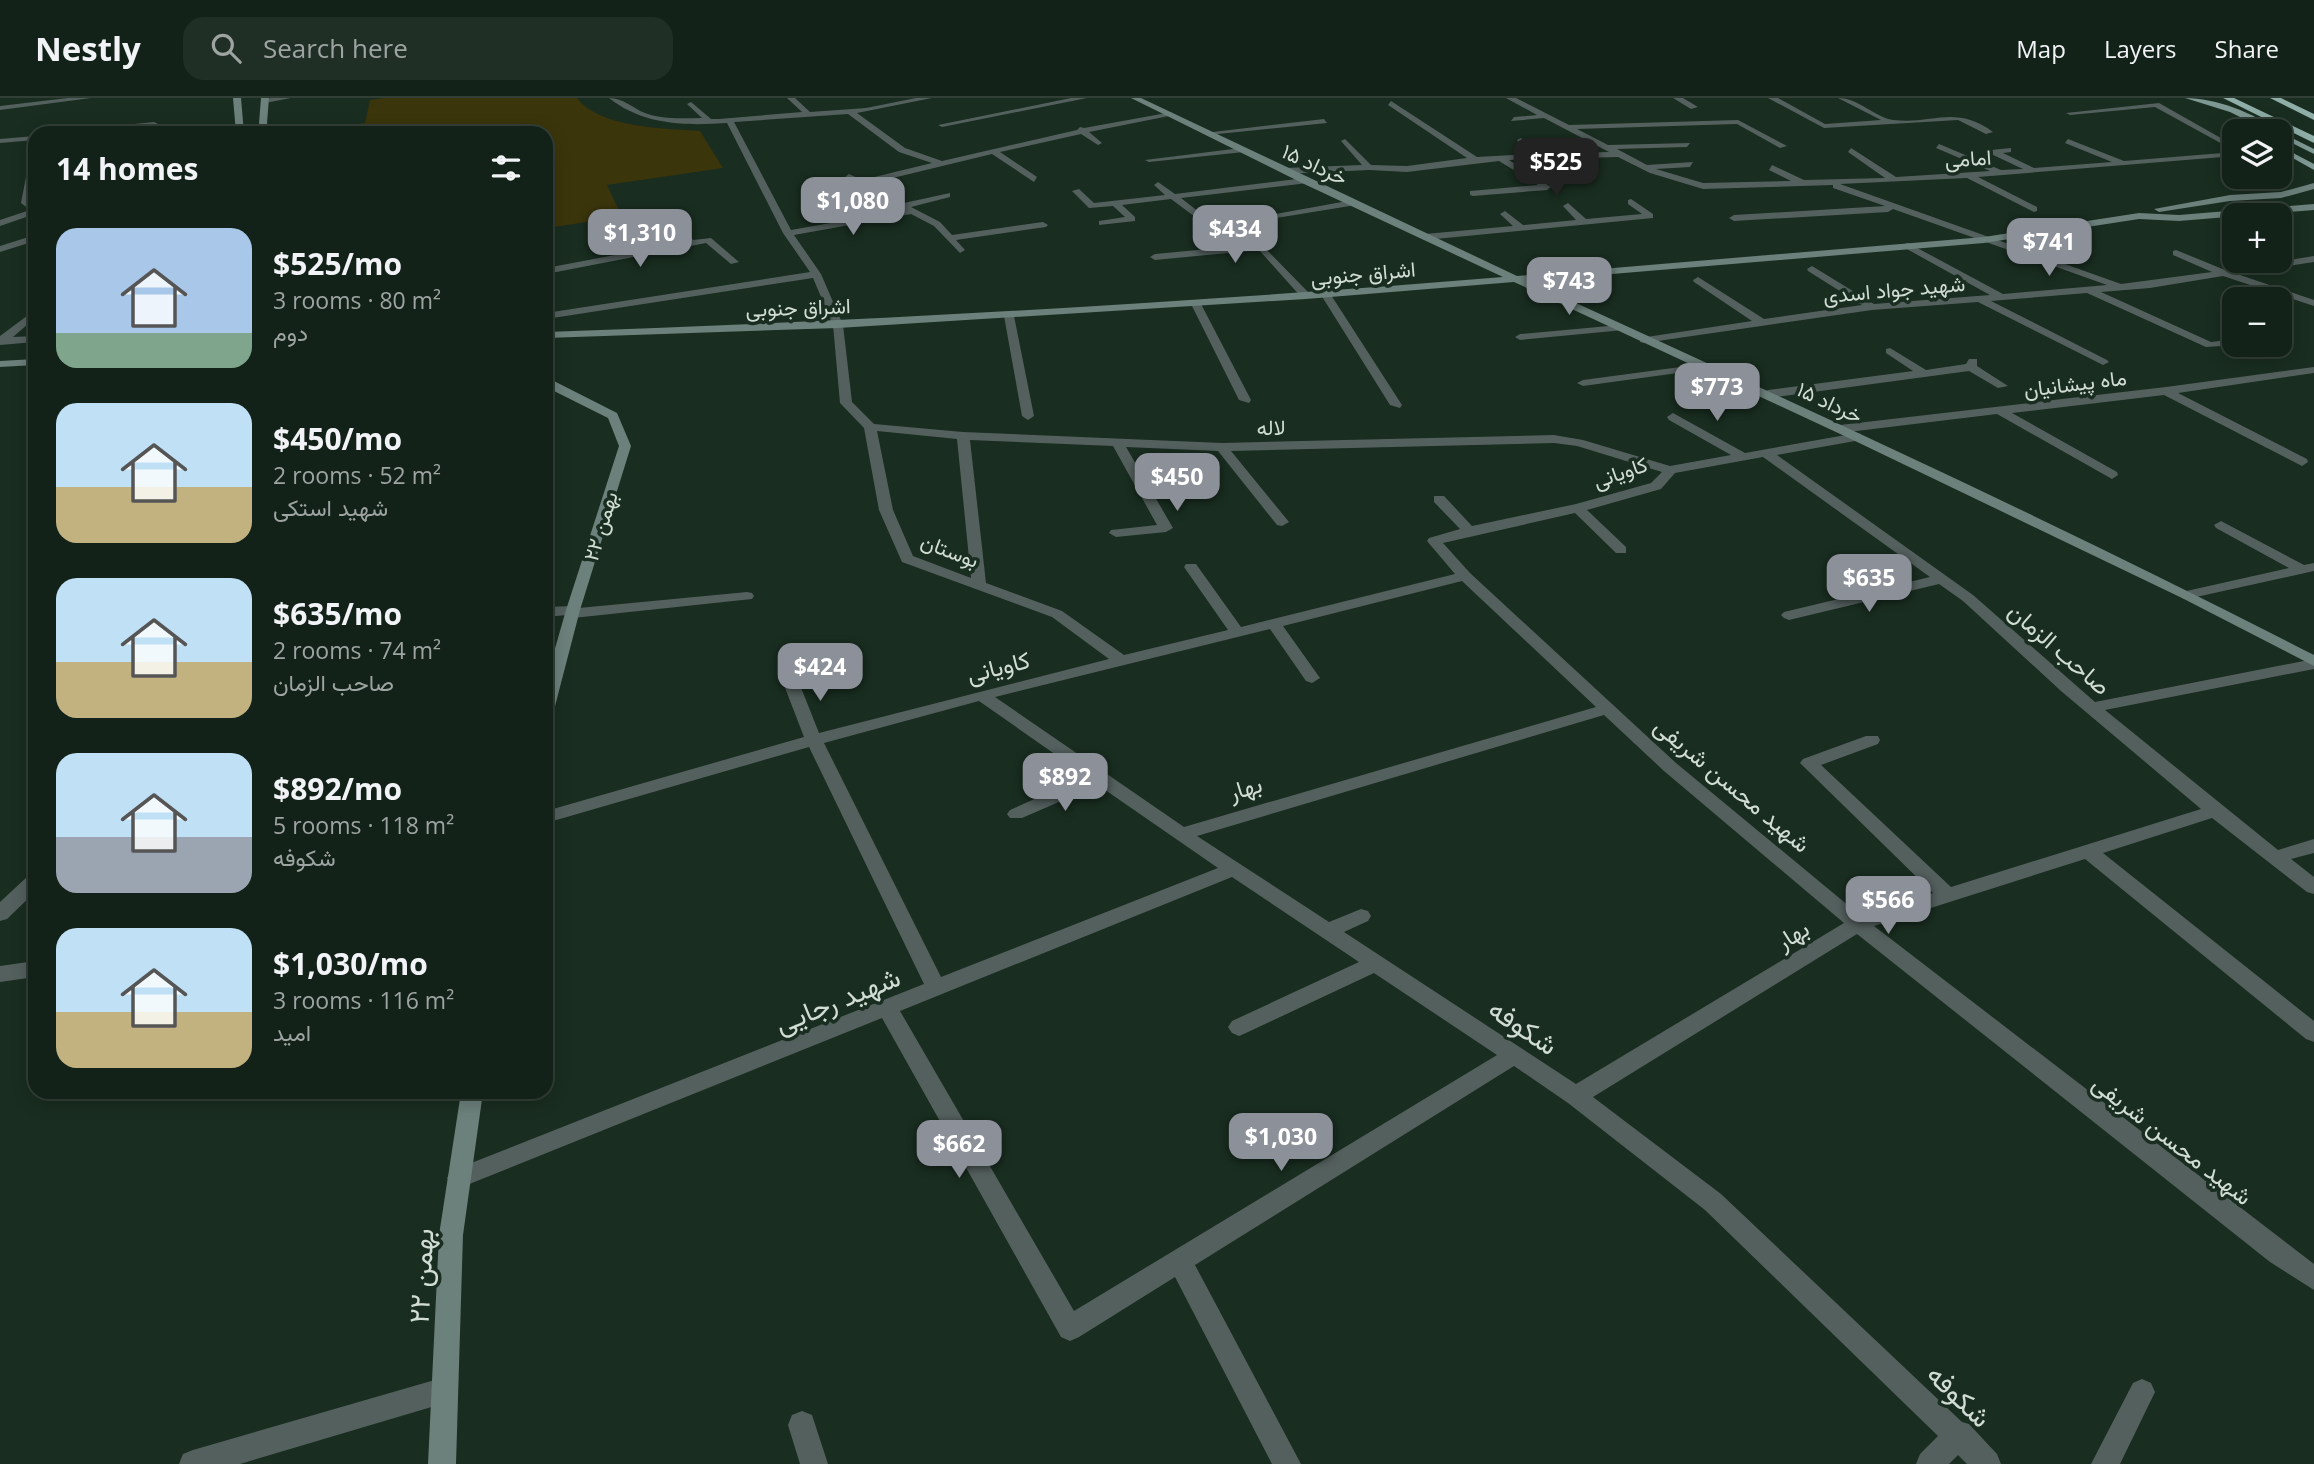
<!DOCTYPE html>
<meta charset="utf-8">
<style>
body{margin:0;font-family:"Open Sans",Vazirmatn,sans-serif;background:#202f25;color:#f1f3f6;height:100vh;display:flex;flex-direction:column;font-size:26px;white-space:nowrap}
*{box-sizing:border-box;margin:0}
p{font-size:23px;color:#9da4a2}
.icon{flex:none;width:38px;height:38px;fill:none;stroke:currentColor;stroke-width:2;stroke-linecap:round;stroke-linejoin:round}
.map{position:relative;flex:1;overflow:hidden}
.details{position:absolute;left:28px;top:28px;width:525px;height:973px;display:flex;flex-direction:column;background:#132218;border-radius:21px;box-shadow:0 4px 18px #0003,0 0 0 2px #323f37}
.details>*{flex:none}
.fabs{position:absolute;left:2222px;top:21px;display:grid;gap:14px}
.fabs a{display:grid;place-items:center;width:70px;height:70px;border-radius:14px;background:#132218;box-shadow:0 4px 18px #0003,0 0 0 2px #323f37;font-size:35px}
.price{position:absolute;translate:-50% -60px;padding:0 16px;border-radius:14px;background:#8c9099;color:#fff;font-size:23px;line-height:46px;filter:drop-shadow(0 2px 4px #0008)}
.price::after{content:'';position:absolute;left:50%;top:42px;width:21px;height:16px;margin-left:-10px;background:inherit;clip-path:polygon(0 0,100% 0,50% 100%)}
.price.current{background:#222;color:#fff}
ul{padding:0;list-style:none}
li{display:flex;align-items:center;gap:21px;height:175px;padding:0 28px}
li span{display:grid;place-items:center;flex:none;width:196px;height:140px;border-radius:21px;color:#555}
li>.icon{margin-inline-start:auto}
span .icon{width:84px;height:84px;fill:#fffc;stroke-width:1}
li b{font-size:30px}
h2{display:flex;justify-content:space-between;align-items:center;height:84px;padding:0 28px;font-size:30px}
header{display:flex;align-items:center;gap:42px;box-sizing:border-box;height:98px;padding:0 35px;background:#132218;border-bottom:2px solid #323f37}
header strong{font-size:33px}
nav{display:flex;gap:38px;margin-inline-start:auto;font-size:24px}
.search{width:490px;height:63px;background:#202f25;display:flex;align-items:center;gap:18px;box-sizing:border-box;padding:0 24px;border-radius:21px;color:#9da4a2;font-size:26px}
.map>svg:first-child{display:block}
</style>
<header>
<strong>Nestly</strong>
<div class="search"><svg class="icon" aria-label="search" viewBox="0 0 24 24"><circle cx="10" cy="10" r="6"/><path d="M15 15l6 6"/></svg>Search here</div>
<nav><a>Map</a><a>Layers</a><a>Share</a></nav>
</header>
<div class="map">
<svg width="2314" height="1366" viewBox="0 0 2314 1366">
<rect width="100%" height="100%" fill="#192d20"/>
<path fill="#3b350b" d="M 384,0 L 577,0 C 601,31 665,30 700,33 L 723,70 L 607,87 L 622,119 L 546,130 L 546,35 L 298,35 L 365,25 L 370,2 Z"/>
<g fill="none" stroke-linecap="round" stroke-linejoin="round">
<path fill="#54605e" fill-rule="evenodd" d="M 68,0 L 91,0 L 0,12 L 0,8 Z
M 271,0 L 291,0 L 265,5 L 261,3 Z
M 609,0 C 624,0 632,10 645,15 C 663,22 683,20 702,20 L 687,6 L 691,4 L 711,21 L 719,21 L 802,14 L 787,0 L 795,0 L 810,14 L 866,10 L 916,0 L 932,0 L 857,15 L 905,50 L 942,63 L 1077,32 L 1080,29 L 1084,30 L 1172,14 L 1169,18 L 1089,34 L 1102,45 L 1098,47 L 1081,36 L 1000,54 L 1037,79 L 1034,84 L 992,56 L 868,86 L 904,105 L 950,95 L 950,99 L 911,109 L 940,124 L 952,137 L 1043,124 L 1048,127 L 1046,129 L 956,142 L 965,152 L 960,155 L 934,128 L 911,116 L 794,137 L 821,176 L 843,227 L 852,304 L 874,326 L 963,334 L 1222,345 L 1554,337 L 1583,342 L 1670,368 L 1731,357 L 1669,322 L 1667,319 L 1673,315 L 1745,355 L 1857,335 L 1861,336 L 1861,342 L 1777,357 L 1973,497 L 2095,604 L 2314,561 L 2314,571 L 2105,612 L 2278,752 L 2314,741 L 2314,755 L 2291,761 L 2314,779 L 2314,796 L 2307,794 L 2212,720 L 2103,755 L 2314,923 L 2314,944 L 2306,941 L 2085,761 L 1874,828 L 2314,1166 L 2314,1192 L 2270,1164 L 1857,836 L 1593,999 L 1721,1096 L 1962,1324 L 1969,1326 L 1997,1356 L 2001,1366 L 1967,1366 L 1958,1357 L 1949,1366 L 1916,1366 L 1920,1356 L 1938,1338 L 1705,1112 L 1568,1005 L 1514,968 L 1195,1167 L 1301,1366 L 1272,1366 L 1175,1179 L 1079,1239 L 1070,1243 L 1061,1239 L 882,920 L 467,1087 L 459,1090 L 451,1087 L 447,1080 L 451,1073 L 924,886 L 809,649 L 546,725 L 546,713 L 804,639 L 782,582 L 784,579 L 796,579 L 798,582 L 819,635 L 1109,561 L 1052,519 L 902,464 L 879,412 L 864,330 L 840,305 L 833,227 L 813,180 L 546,221 L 546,215 L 810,174 L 783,135 L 727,25 C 685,28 643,27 609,0 ZM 848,16 L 899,54 L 932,65 L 862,82 L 849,76 L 845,79 L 904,112 L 791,132 L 734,24 ZM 877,333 L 957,341 L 971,480 L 913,458 L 893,412 ZM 970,342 L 1113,348 L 1157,427 L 1111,432 L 1109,435 L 1116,439 L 1166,434 L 1173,430 L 1126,349 L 1218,353 L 1277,427 L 1282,428 L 1289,424 L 1231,353 L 1554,345 L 1577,348 L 1662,374 L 1651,385 L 1576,406 L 1472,428 L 1444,398 L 1434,398 L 1434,404 L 1460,431 L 1429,440 L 1427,443 L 1455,476 L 1241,529 L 1196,466 L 1186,466 L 1184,469 L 1228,532 L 1124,557 L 1062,513 L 986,485 ZM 1763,359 L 1930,479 L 1784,514 L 1781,517 L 1784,520 L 1789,522 L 1939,486 L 1963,503 L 2061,593 L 2201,711 L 1951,789 L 1821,667 L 1878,646 L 1880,642 L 1878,638 L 1866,638 L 1803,661 L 1800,665 L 1933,795 L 1861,818 L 1676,665 L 1470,475 L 1443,445 L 1575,415 L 1616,455 L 1626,455 L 1626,449 L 1587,412 L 1661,391 L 1675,375 ZM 1462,483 L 1596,609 L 1184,729 L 995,599 L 1270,531 L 1306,583 L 1312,585 L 1320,580 L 1283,528 ZM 979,603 L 1086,678 L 1010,712 L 1007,716 L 1010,720 L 1022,720 L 1098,687 L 1218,770 L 941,879 L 824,645 ZM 1604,617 L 1664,673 L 1844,825 L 1576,986 L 1344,834 L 1368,823 L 1371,818 L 1368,813 L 1361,811 L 1329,824 L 1197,738 ZM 1232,779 L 1359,864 L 1232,923 L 1228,929 L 1232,935 L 1239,938 L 1246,935 L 1374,875 L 1497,957 L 1074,1213 L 900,913 Z
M 1071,0 L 1087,0 L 942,29 L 938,27 Z
M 1506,0 L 1516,0 L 1569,27 L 1738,22 L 1787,48 L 1780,50 L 1737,26 L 1577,31 L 1608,47 L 1690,45 L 1687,49 L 1617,51 L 1647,67 L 1693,64 L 1690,69 L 1656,71 L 1703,85 L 1791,83 L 1769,72 L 1772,67 L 1804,82 L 1885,80 L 1848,54 L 1851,50 L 1896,79 L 1990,73 L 1936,50 L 1939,46 L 2001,72 L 2023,71 L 1991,56 L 1991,52 L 2011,50 L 2011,54 L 2003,55 L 2034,70 L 2112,64 L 2065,45 L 2068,41 L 2124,63 L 2235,54 L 2235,58 L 1978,79 L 2037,109 L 2037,113 L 2034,114 L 1967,80 L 1840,86 L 2121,186 L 2212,174 L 2173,157 L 2173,153 L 2176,152 L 2225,172 L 2314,158 L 2314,164 L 2237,176 L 2314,202 L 2314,208 L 2223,178 L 2150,190 L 2101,194 L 2211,244 L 2235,241 L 2235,247 L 2237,247 L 2206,249 L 2087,195 L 1991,203 L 2107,262 L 2109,264 L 2103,267 L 1978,204 L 1872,212 L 1644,245 L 1640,244 L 1640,240 L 1752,223 L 1694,184 L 1693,182 L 1698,179 L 1764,221 L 1862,207 L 1808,173 L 1807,171 L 1812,168 L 1874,206 L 1990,197 L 1905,150 L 1905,146 L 1908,145 L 2003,196 L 2107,187 L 1893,111 L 1888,114 L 1734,123 L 1729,120 L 1734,117 L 1885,108 L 1833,90 L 1833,87 L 1703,91 L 1650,75 L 1618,59 L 1509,62 L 1551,89 L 1547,92 L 1473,98 L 1470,97 L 1470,93 L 1538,87 L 1499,63 L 1407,74 L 1369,72 L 1284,76 L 1280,73 L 1284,70 L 1362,67 L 1341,43 L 1345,41 L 1371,67 L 1407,68 L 1467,60 L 1388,7 L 1391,3 L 1477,59 L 1529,56 L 1517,42 L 1521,40 L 1538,56 L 1609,54 L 1544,20 L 1511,23 L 1514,19 L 1537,17 Z
M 1673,0 L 1683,0 L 1698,9 L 1691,11 Z
M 1768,0 L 1778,0 L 1825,26 L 1881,22 L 1838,0 C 1859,0 1874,19 1893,22 C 1933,27 1954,6 1993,34 L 1986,36 L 1958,22 L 1824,30 Z
M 2159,5 L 2235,48 L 2235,53 L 2155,9 L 2070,17 L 2066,15 Z
M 1324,21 L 1327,25 L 1208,37 L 1204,35 Z
M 154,24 L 158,26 L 155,35 L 147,35 L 149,29 L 73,35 L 65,33 Z
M 35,38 L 35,42 L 0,45 L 0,41 Z
M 1241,50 L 1244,54 L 1149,64 L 1145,62 Z
M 35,69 L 30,104 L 35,107 L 35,116 L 0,128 L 0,122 L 30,112 L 21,105 L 26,79 Z
M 1305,80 L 1308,85 L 1181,100 L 1213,125 L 1215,127 L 1210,130 L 1171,101 L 1122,107 L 1135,119 L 1135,123 L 1099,127 L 1099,123 L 1125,119 L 1113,108 L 1089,110 L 1072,93 L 1079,91 L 1094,105 L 1165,97 L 1154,87 L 1158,84 L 1175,96 Z
M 1631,101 L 1653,116 L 1653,120 L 1425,142 L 1420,139 L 1425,136 L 1513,128 L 1500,116 L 1505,113 L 1523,127 L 1576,122 L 1563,108 L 1568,105 L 1586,121 L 1642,116 L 1628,106 L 1628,102 Z
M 1353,102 L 1356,103 L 1356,107 L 1258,123 L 1253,120 Z
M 674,122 L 680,122 L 693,142 L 711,140 L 739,164 L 731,166 L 706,145 L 546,176 L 546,170 L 684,144 Z
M 35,137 L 35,143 L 0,154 L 0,148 Z
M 1261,146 L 1310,196 L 1310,200 L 1302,200 L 1259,152 L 1155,162 L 1150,159 L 1155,156 Z
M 1326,194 L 1331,197 L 1402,307 L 1400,310 L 1390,307 L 1321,197 Z
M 1196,203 L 1201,206 L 1251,302 L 1249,305 L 1239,302 L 1191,206 Z
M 35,212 L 35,220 L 13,239 L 35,238 L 35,244 L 0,247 L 0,238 Z
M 1009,215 L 1014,218 L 1034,318 L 1028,322 L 1022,318 L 1004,218 Z
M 1620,227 L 1624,228 L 1624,232 L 1520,242 L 1515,239 L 1520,236 Z
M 1890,250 L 1926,272 L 1966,266 L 1969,261 L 1977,261 L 1977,268 L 2008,288 L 1998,290 L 1969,273 L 1768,300 L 1762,296 L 1768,292 L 1913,273 L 1886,255 L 1886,251 Z
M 1703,266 L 1709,269 L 1707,271 L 1583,288 L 1577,285 L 1583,282 Z
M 2314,269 L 2314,275 L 2178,295 L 2307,361 L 2308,364 L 2302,368 L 2164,297 L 2012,315 L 2117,374 L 2118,377 L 2112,381 L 1997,316 L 1840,335 L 1834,331 L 1840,327 L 2166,289 Z
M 2221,423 L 2304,467 L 2314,465 L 2314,473 L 2187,501 L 2182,500 L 2180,497 L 2182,494 L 2289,470 L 2216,430 L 2214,427 Z
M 747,494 L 752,495 L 754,498 L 752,501 L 573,520 L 567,517 L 546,519 L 546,509 L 573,508 L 579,510 Z
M 35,776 L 35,794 L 7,821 L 0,823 L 0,804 L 28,778 Z
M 35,863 L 35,879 L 0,884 L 0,868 Z
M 445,1279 L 454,1283 L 458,1292 L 454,1301 L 445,1305 L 240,1366 L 179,1366 L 183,1356 L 193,1352 Z
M 2142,1281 L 2151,1285 L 2155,1294 L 2120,1366 L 2091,1366 L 2133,1285 Z
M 802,1313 L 812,1317 L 828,1366 L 800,1366 L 788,1327 L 792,1317 Z"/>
<path fill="#6c807c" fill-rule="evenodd" d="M 233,0 L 241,0 L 244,35 L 236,35 Z
M 261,0 L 269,0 L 267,25 L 270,35 L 262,35 L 259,25 Z
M 1131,0 L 1141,0 L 1517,178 L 1984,139 L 2139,115 L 2179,117 L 2314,106 L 2314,112 L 2179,123 L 2139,121 L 1984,145 L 1528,183 C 1792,304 2056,424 2314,557 L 2314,568 L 2182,500 L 1853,342 L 1514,184 L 1306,201 L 838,230 L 546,240 L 546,234 C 866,223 1184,205 1503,179 L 1302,85 Z
M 2314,85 L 2314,91 L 2281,100 L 2230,103 L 2159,114 L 2154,111 L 2230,97 L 2281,94 Z
M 35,261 L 35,267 L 0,269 L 0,263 Z
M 546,279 L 617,315 L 631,348 L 580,512 L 554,612 L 546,617 L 546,582 L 566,512 L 619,348 L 608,320 L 550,291 L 546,288 Z
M 461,994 L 483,994 L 463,1137 L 456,1366 L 428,1366 L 439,1137 Z"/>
<path fill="#7e9893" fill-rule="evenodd" d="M 2185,0 C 2216,0 2254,15 2278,33 L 2268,33 L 2230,14 Z
M 2280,34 L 2314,51 L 2314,56 L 2280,39 Z
M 2280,48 L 2314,66 L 2314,72 L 2280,53 Z"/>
<path fill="#8faea8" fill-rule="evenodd" d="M 2223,0 L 2234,0 L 2314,38 L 2314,45 Z
M 2270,0 L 2281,0 L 2314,16 L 2314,22 Z"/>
</g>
<g text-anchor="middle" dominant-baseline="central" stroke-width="7" stroke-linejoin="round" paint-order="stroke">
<g font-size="21" fill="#d1ddd4" stroke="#192d20">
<text transform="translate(1968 60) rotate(-4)">امامی</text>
<text transform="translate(1315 66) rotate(25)">۱۵ خرداد</text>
<text transform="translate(1363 175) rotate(-5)">اشراق جنوبی</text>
<text transform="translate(1894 191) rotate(-5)">شهید جواد اسدی</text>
<text transform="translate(798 209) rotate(-2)">اشراق جنوبی</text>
<text transform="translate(2075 285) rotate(-7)">ماه پیشانیان</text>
<text transform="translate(1830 304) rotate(25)">۱۵ خرداد</text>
<text transform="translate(1271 329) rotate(-1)">لاله</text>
<text transform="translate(1620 374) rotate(-19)">کاویانی</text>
<text transform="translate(600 428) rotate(-73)">۲۲ بهمن</text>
<text transform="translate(950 452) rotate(21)">بوستان</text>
</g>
<g font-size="24" fill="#d1ddd4" stroke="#192d20">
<text transform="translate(2060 550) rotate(41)">صاحب الزمان</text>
<text transform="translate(998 568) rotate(-14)">کاویانی</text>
<text transform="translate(1733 686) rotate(40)">شهید محسن شریفی</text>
<text transform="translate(1245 689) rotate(-17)">بهار</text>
<text transform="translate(1792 836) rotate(-32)">بهار</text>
<text transform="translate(2173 1041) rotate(38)">شهید محسن شریفی</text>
</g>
<g font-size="28" fill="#d1ddd4" stroke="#192d20">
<text transform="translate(837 901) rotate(-22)">شهید رجایی</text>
<text transform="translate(1524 928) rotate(34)">شکوفه</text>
<text transform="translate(420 1178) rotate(-87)">۲۲ بهمن</text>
<text transform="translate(1960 1297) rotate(44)">شکوفه</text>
</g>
</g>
</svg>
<div class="fabs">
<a><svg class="icon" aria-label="layers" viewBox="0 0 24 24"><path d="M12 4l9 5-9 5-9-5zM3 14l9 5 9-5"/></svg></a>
<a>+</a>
<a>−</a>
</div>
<b class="price current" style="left:1556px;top:100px">$525</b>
<b class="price" style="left:853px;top:139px">$1,080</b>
<b class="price" style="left:1235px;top:167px">$434</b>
<b class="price" style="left:640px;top:171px">$1,310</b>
<b class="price" style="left:2049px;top:180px">$741</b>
<b class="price" style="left:1569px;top:219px">$743</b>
<b class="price" style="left:1717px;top:325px">$773</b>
<b class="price" style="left:1177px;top:415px">$450</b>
<b class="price" style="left:1869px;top:516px">$635</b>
<b class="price" style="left:820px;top:605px">$424</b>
<b class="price" style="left:1065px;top:715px">$892</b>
<b class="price" style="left:1888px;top:838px">$566</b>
<b class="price" style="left:1281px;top:1075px">$1,030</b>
<b class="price" style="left:959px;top:1082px">$662</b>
<section class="details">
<h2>14 homes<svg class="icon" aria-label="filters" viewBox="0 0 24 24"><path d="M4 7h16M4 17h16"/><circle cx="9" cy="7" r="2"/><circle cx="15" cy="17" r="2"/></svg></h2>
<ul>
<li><span style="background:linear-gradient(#a9c7e8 75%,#7fa58c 0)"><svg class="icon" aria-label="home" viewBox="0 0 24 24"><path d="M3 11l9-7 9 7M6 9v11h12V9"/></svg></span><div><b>$525/mo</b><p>3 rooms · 80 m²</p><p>دوم</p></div></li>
<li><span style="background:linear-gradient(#bfe0f5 60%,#c2b280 0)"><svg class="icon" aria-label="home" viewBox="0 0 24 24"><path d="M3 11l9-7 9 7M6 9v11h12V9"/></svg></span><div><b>$450/mo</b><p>2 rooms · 52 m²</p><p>شهید استکی</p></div></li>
<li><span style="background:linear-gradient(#bfe0f5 60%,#c2b280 0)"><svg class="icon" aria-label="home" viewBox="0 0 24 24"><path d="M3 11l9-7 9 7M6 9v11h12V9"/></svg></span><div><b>$635/mo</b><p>2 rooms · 74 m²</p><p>صاحب الزمان</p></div></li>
<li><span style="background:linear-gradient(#bfe0f5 60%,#9aa5b1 0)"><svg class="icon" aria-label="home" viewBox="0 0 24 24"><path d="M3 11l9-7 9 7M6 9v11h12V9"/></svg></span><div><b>$892/mo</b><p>5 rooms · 118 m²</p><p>شکوفه</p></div></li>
<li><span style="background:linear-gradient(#bfe0f5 60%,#c2b280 0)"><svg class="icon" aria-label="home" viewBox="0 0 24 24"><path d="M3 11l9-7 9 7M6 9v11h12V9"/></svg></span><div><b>$1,030/mo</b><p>3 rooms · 116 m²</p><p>امید</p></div></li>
</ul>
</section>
</div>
